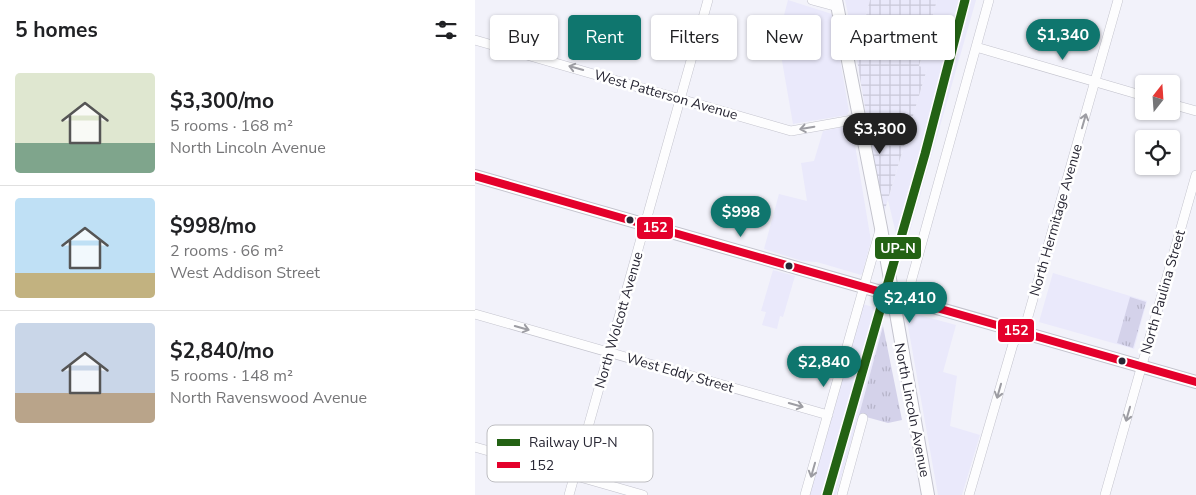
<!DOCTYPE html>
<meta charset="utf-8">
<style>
body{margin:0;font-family:"Nunito Sans",sans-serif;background:#f6f6f6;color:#202124;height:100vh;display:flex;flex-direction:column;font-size:19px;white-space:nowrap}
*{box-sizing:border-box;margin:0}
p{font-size:16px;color:#757577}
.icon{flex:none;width:28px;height:28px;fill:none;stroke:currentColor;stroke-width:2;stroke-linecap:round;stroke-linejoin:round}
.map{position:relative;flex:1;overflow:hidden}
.drawer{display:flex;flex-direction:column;background:#fff;width:475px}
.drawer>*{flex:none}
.top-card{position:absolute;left:15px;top:15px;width:475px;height:45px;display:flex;gap:10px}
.needle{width:32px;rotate:17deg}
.buttons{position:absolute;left:660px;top:75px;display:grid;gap:10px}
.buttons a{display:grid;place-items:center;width:45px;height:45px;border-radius:5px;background:#fff;box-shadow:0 1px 4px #0004;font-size:25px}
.price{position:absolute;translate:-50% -42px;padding:0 11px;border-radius:18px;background:#0f766e;color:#fff;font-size:16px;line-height:32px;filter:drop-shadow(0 1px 2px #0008)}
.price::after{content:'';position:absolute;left:50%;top:30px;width:15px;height:11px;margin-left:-8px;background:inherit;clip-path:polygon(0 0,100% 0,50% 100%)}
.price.selected{background:#222;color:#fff}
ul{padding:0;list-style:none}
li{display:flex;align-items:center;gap:15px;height:125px;padding:0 15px}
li+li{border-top:1px solid #e0e0e0}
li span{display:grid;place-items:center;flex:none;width:140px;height:100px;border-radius:5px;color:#555}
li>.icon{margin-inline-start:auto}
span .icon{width:60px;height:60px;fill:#fffc;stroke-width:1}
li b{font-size:21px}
h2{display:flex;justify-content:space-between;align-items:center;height:60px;padding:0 15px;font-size:21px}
.chip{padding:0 18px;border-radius:5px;background:#fff;box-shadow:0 1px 4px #0004;font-size:18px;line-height:45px}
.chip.selected{background:#0f766e;color:#fff}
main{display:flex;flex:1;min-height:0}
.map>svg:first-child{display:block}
</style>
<main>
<section class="drawer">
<h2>5 homes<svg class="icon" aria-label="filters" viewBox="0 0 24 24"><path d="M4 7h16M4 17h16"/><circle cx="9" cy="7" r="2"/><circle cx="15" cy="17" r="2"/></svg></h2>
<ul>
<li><span style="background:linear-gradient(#dfe7d0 70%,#7fa58c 0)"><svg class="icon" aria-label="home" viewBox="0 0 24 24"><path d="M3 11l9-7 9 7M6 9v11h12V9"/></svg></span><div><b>$3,300/mo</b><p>5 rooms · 168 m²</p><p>North Lincoln Avenue</p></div></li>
<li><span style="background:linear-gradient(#bfe0f5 75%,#c2b280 0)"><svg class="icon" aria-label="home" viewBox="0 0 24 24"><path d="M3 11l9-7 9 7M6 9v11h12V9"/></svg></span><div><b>$998/mo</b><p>2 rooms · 66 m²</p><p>West Addison Street</p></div></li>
<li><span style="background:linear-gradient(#c9d6e8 70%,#b9a48a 0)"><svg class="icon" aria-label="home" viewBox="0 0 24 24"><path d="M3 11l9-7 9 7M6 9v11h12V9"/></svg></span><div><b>$2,840/mo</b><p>5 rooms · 148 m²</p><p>North Ravenswood Avenue</p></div></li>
</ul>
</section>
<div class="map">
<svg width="721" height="495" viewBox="0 0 721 495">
<defs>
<pattern id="industrial-grid" width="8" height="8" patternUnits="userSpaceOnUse" patternTransform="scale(1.25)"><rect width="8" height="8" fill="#eae9fb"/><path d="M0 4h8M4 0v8" fill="none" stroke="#c9c8d8"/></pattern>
<pattern id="park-tufts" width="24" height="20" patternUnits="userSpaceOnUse" patternTransform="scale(1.25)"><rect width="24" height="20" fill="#d4d2ea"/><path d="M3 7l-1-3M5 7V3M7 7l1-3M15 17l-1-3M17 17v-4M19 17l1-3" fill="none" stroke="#b6b4c9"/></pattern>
</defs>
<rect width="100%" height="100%" fill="#f2f2fa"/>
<path fill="#eae9fb" d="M 313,0 L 357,14 L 374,111 L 372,115 L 318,124 L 303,38 Z
M 370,0 L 395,0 L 381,54 L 376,28 Z
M 462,0 L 501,0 L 427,259 L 413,200 L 452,69 L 444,67 Z
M 373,126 L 377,127 L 396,241 L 389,267 L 390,270 L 386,275 L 342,262 L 327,261 L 289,249 L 304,194 L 332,201 L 326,163 L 339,161 L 348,131 Z
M 298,270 L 320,276 L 308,317 L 305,316 L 302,329 L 287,325 L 291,312 L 286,311 Z
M 578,273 L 672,301 L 659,349 L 564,322 Z
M 388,304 L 404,309 L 408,326 L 384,415 L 361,495 L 333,495 Z
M 433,312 L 481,325 L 468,372 L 482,376 L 475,426 L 505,435 L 487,495 L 463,495 L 431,315 Z"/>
<path fill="url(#industrial-grid)" d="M 395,0 L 462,0 L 444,66 L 452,69 L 408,216 L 381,54 Z"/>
<path fill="url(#park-tufts)" d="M 655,297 L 671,302 L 658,348 L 642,343 Z
M 408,326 L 427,420 L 413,423 L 384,415 Z"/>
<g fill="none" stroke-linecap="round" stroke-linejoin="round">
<defs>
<path id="street" d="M 337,0 L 363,7
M 0,40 L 316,131 L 383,119
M 501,47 L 669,96
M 696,104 L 721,111
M 431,300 L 514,0
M 0,314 L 353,415
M 0,447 L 168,495
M 94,495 L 233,0
M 330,495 L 405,230
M 367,495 L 388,418
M 494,495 L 538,344 L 552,320 L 643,0
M 630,495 L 721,175"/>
<path id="secondary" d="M 361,0 L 406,228 L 453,495
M 0,176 L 721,382"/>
</defs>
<use href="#street" stroke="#c3c3cd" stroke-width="10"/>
<use href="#secondary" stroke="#c3c3cd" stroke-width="14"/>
<use href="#street" stroke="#fdfdfe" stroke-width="9"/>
<use href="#secondary" stroke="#fdfdfe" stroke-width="12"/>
<defs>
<path id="bus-1" d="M 0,176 L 721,382"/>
</defs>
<use href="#bus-1" stroke="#fff" stroke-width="11"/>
<use href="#bus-1" stroke="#e4002b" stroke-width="8"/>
<defs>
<path id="rail-1" d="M 352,495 L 450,154 L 490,0"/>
</defs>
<use href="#rail-1" stroke="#fff" stroke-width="12"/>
<use href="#rail-1" stroke="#236214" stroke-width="9"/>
</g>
<defs><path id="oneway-shaft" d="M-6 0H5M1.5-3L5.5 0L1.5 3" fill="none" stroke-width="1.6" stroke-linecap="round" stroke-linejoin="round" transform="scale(1.25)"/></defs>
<g stroke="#9d9da3">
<use href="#oneway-shaft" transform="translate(101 68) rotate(-164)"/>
<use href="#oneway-shaft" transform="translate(609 121) rotate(-74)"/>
<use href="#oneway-shaft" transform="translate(332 128) rotate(170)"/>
<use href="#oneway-shaft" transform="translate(47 328) rotate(16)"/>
<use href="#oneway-shaft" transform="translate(524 391) rotate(106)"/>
<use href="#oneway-shaft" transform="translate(321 405) rotate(16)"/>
<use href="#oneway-shaft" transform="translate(653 414) rotate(106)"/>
<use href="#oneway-shaft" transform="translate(338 470) rotate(106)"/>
</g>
<g fill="#282734" stroke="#fff" stroke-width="2">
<circle cx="155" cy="220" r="4.5"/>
<circle cx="314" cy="266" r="4.5"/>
<circle cx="647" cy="361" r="4.5"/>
</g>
<g text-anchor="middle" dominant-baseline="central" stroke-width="5" stroke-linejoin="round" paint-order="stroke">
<g font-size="14" fill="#282734" stroke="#fff">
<text transform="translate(191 95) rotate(16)">West Patterson Avenue</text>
<text transform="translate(581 220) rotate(-74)">North Hermitage Avenue</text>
<text transform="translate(688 292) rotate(-74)">North Paulina Street</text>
<text transform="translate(144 320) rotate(-74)">North Wolcott Avenue</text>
<text transform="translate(205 373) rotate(16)">West Eddy Street</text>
<text transform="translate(437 410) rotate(79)">North Lincoln Avenue</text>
</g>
</g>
<rect x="12" y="425" width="166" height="57" rx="8" fill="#fff" stroke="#bebec2" stroke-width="1"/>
<rect x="22" y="439" width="23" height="7" fill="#236214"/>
<rect x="22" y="462" width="23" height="6" fill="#e4002b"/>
<g font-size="14" fill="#282734">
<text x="54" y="447">Railway UP-N</text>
<text x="54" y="470">152</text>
</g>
<g stroke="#fff" stroke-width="2">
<rect x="161" y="216" width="38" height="24" rx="5" fill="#e4002b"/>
<rect x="399" y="236" width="48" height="24" rx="5" fill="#236214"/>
<rect x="522" y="318" width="38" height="25" rx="5" fill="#e4002b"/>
</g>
<g font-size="14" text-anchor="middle" font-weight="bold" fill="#fff">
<text x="180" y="232">152</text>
<text x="423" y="253">UP-N</text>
<text x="541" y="335">152</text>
</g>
</svg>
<div class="buttons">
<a><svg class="needle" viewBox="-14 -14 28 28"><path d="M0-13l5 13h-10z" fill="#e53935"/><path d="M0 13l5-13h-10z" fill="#757577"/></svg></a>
<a><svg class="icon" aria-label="locate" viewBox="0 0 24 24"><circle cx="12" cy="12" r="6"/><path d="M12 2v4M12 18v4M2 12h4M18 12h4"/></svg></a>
</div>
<b class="price" style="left:588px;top:61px">$1,340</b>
<b class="price selected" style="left:405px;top:155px">$3,300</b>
<b class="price" style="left:266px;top:238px">$998</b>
<b class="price" style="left:435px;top:324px">$2,410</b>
<b class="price" style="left:349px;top:388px">$2,840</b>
<div class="top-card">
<a class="chip">Buy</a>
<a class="chip selected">Rent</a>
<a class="chip">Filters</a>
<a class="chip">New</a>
<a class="chip">Apartment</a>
</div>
</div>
</main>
